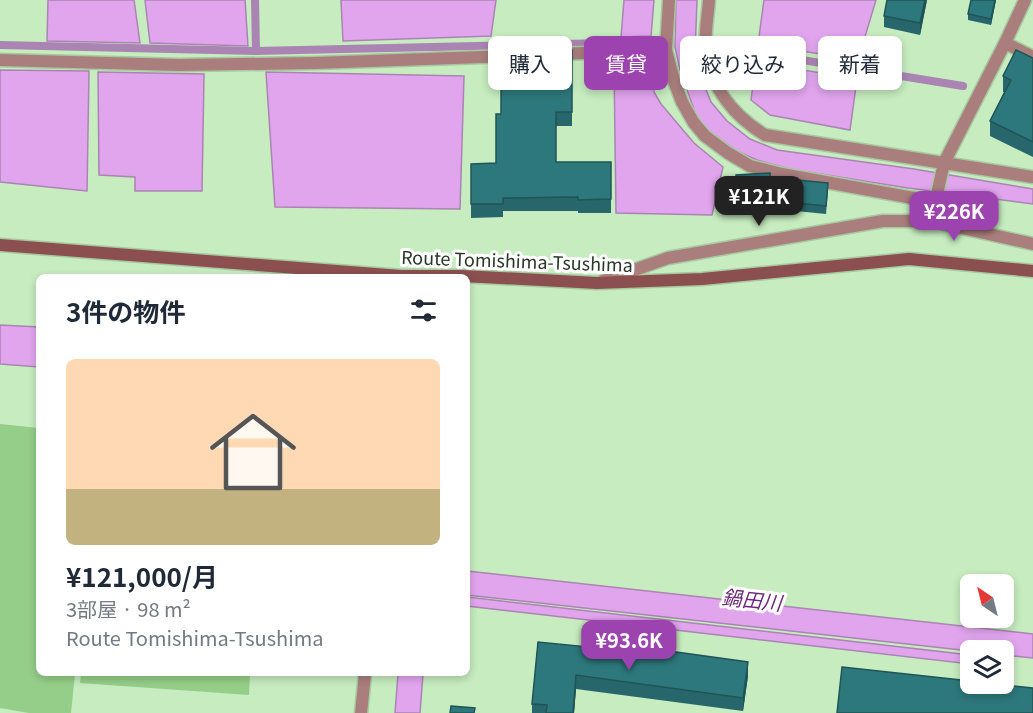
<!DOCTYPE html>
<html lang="ja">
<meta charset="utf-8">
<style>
body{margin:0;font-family:Georgia,"Noto Sans JP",serif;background:#f6f6f7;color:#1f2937;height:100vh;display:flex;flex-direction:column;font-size:22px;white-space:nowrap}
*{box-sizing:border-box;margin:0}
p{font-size:20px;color:#747a83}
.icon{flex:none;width:33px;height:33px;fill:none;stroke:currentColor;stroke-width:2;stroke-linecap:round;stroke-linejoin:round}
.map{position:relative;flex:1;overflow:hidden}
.panel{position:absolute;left:36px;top:274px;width:434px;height:402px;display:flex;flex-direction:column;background:#fff;border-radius:9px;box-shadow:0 3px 9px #0003}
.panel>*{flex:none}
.top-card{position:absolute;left:488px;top:36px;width:454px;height:54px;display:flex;gap:12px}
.needle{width:39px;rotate:325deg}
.buttons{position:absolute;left:960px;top:574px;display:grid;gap:12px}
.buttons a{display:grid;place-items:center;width:54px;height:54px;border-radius:9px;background:#fff;box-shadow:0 3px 9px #0003;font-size:30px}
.price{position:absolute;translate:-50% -51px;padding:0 14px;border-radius:12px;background:#9c43af;color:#fff;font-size:20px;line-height:39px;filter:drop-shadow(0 2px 3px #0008)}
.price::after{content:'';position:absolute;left:50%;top:36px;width:18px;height:14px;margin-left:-9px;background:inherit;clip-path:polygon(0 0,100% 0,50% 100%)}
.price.on{background:#222;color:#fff}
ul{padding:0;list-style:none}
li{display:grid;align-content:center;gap:12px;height:318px;padding:0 30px}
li+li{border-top:2px solid #e0e1e3}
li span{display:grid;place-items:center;height:186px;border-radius:9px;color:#555}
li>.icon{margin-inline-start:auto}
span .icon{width:108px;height:108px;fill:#fffc;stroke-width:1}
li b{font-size:26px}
h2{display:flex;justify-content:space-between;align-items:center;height:72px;padding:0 30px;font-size:26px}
.tag{padding:0 21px;border-radius:9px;background:#fff;box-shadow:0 3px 9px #0003;font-size:21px;line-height:54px}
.tag.on{background:#9c43af;color:#fff}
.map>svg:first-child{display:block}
</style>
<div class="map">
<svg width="1033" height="713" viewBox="0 0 1033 713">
<rect width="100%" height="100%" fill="#c6ecbf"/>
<path fill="#95ce89" d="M 0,424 L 39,428 L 39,674 L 75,674 L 71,713 L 29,713 L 0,708 Z
M 81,674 L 250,674 L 249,695 L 80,683 Z"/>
<path fill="#e1a5ee" stroke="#aa84b2" stroke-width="1.5" d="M 48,0 L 134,0 L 140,43 L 47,41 Z
M 145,0 L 245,0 L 248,46 L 150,43 Z
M 341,0 L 496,0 L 491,36 L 343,41 Z
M 624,0 L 654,0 L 651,36 L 621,37 Z
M 676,0 L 697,0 L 695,54 L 699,72 L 711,102 L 727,121 L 750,139 L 777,150 L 914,169 L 1033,189 L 1033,204 L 908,188 L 789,169 L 757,160 L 737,151 L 706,129 L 696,115 L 680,70 L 675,47 Z
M 764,0 L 876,0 L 858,60 L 758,44 Z
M 756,62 L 857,79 L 850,130 L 770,115 L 751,100 Z
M 654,65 L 654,92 L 661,104 L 694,143 L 723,167 L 712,215 L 616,213 L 614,66 Z
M 0,70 L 89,71 L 87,191 L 0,182 Z
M 98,72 L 204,74 L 202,191 L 135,191 L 135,177 L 99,175 Z
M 266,72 L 464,76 L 460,209 L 275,207 Z
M 0,325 L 39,327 L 39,367 L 0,364 Z
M 467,571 L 1033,634 L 1033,658 L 1004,655 L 1004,651 L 970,651 L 467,595 Z
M 467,597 L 970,655 L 970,664 L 467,606 Z
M 398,674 L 423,674 L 420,713 L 395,713 Z"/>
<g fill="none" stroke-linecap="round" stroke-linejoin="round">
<path stroke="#aa84b2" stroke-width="8" d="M 255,0 L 256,51 L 651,42
M 0,45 L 256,51
M 722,47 L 963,86"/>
<defs>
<path id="minor" d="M 669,0 L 666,50 L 674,81 L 682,102 L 694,123 L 705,136 L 728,153 L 750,166 L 782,174 L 935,202
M 709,0 C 708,16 704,35 706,51 C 711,88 734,116 765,135 L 1033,177
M 1025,0 L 1005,43 L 944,163 L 931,221 L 1033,244
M 1005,43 L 1033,57
M 557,54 L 666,50
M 0,60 L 179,65 L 315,63 L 536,55
M 603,281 L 668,258 L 883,221 L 931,221
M 361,713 L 365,674"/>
<path id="secondary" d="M 0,245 L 401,276 L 463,276 L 597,283 L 702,279 L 909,259 L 1033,271"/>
</defs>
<use href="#minor" stroke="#a7c8a0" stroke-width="15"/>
<use href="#secondary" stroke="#a7c8a0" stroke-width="15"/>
<use href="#minor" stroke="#a97e7d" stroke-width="12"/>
<use href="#secondary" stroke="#8b4f4f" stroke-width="12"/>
</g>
<path fill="#27676b" d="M 927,0 L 920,35 L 884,27 L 884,16 Z
M 996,0 L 991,25 L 968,20 L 968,14 Z
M 572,50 L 572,126 L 556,126 L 556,162 L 611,162 L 611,213 L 578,213 L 578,211 L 503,211 L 503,217 L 471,218 L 471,164 L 496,163 L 501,114 L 522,84 Z
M 1033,58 L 1033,157 L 990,136 L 990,121 L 1004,92 L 1003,92 L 1003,76 Z
M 736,175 L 770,180 L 797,180 L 828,191 L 826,214 L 796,211 L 737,215 Z
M 538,642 L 748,676 L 743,711 L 576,689 L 574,713 L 532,713 L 532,704 Z"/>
<path fill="#205457" d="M 925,0 L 927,0 L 920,35 L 920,23 Z
M 995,0 L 996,0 L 991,25 L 991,19 Z
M 748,662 L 748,676 L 743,711 L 743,698 Z
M 576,675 L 576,689 L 574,713 L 573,713 Z"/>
<path fill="#2d787c" stroke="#205457" stroke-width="1.5" d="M 887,0 L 925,0 L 920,23 L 884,16 Z
M 971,0 L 995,0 L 991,19 L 968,14 Z
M 572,50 L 572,112 L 556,112 L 556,162 L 611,162 L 611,199 L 578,200 L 578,197 L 503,198 L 503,204 L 471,204 L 471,164 L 496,163 L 496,114 L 501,114 L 501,84 L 522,84 L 522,51 Z
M 1016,50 L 1033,58 L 1033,142 L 990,121 L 1011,80 L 1003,76 Z
M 770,173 L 770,180 L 797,178 L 797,180 L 828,183 L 826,206 L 796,203 L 737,206 L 736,175 Z
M 589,640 L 748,662 L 743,698 L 576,675 L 573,713 L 546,713 L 547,705 L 532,704 L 538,642 L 588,647 Z
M 842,667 L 970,681 L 970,684 L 995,684 L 1033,688 L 1033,713 L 837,713 Z
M 451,706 L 475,708 L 474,713 L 450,713 Z"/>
<g text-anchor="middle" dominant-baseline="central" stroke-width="6" stroke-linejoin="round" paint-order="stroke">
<g font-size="18" fill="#293826" stroke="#fff">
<text transform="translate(517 260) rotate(2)">Route Tomishima-Tsushima</text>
</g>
<g font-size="20" font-style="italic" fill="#6e287c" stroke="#fff">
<text transform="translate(752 599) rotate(6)">鍋田川</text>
</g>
</g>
</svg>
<div class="buttons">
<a><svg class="needle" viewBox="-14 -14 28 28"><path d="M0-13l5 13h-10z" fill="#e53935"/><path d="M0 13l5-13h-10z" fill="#747a83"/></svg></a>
<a><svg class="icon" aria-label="layers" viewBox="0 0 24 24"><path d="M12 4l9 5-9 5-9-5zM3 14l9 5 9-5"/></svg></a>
</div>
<b class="price on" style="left:759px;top:227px">¥121K</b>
<b class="price" style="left:954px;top:242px">¥226K</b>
<b class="price" style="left:629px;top:671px">¥93.6K</b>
<div class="top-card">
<a class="tag">購入</a>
<a class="tag on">賃貸</a>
<a class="tag">絞り込み</a>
<a class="tag">新着</a>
</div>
<section class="panel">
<h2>3件の物件<svg class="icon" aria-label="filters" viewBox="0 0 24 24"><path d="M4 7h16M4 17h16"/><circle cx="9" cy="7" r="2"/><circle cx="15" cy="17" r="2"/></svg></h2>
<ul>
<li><span style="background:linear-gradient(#ffd9b3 70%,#c2b280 0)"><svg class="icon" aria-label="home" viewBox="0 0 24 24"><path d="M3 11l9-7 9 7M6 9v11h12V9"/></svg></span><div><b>¥121,000/月</b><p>3部屋 · 98 m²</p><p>Route Tomishima-Tsushima</p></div></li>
</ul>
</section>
</div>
